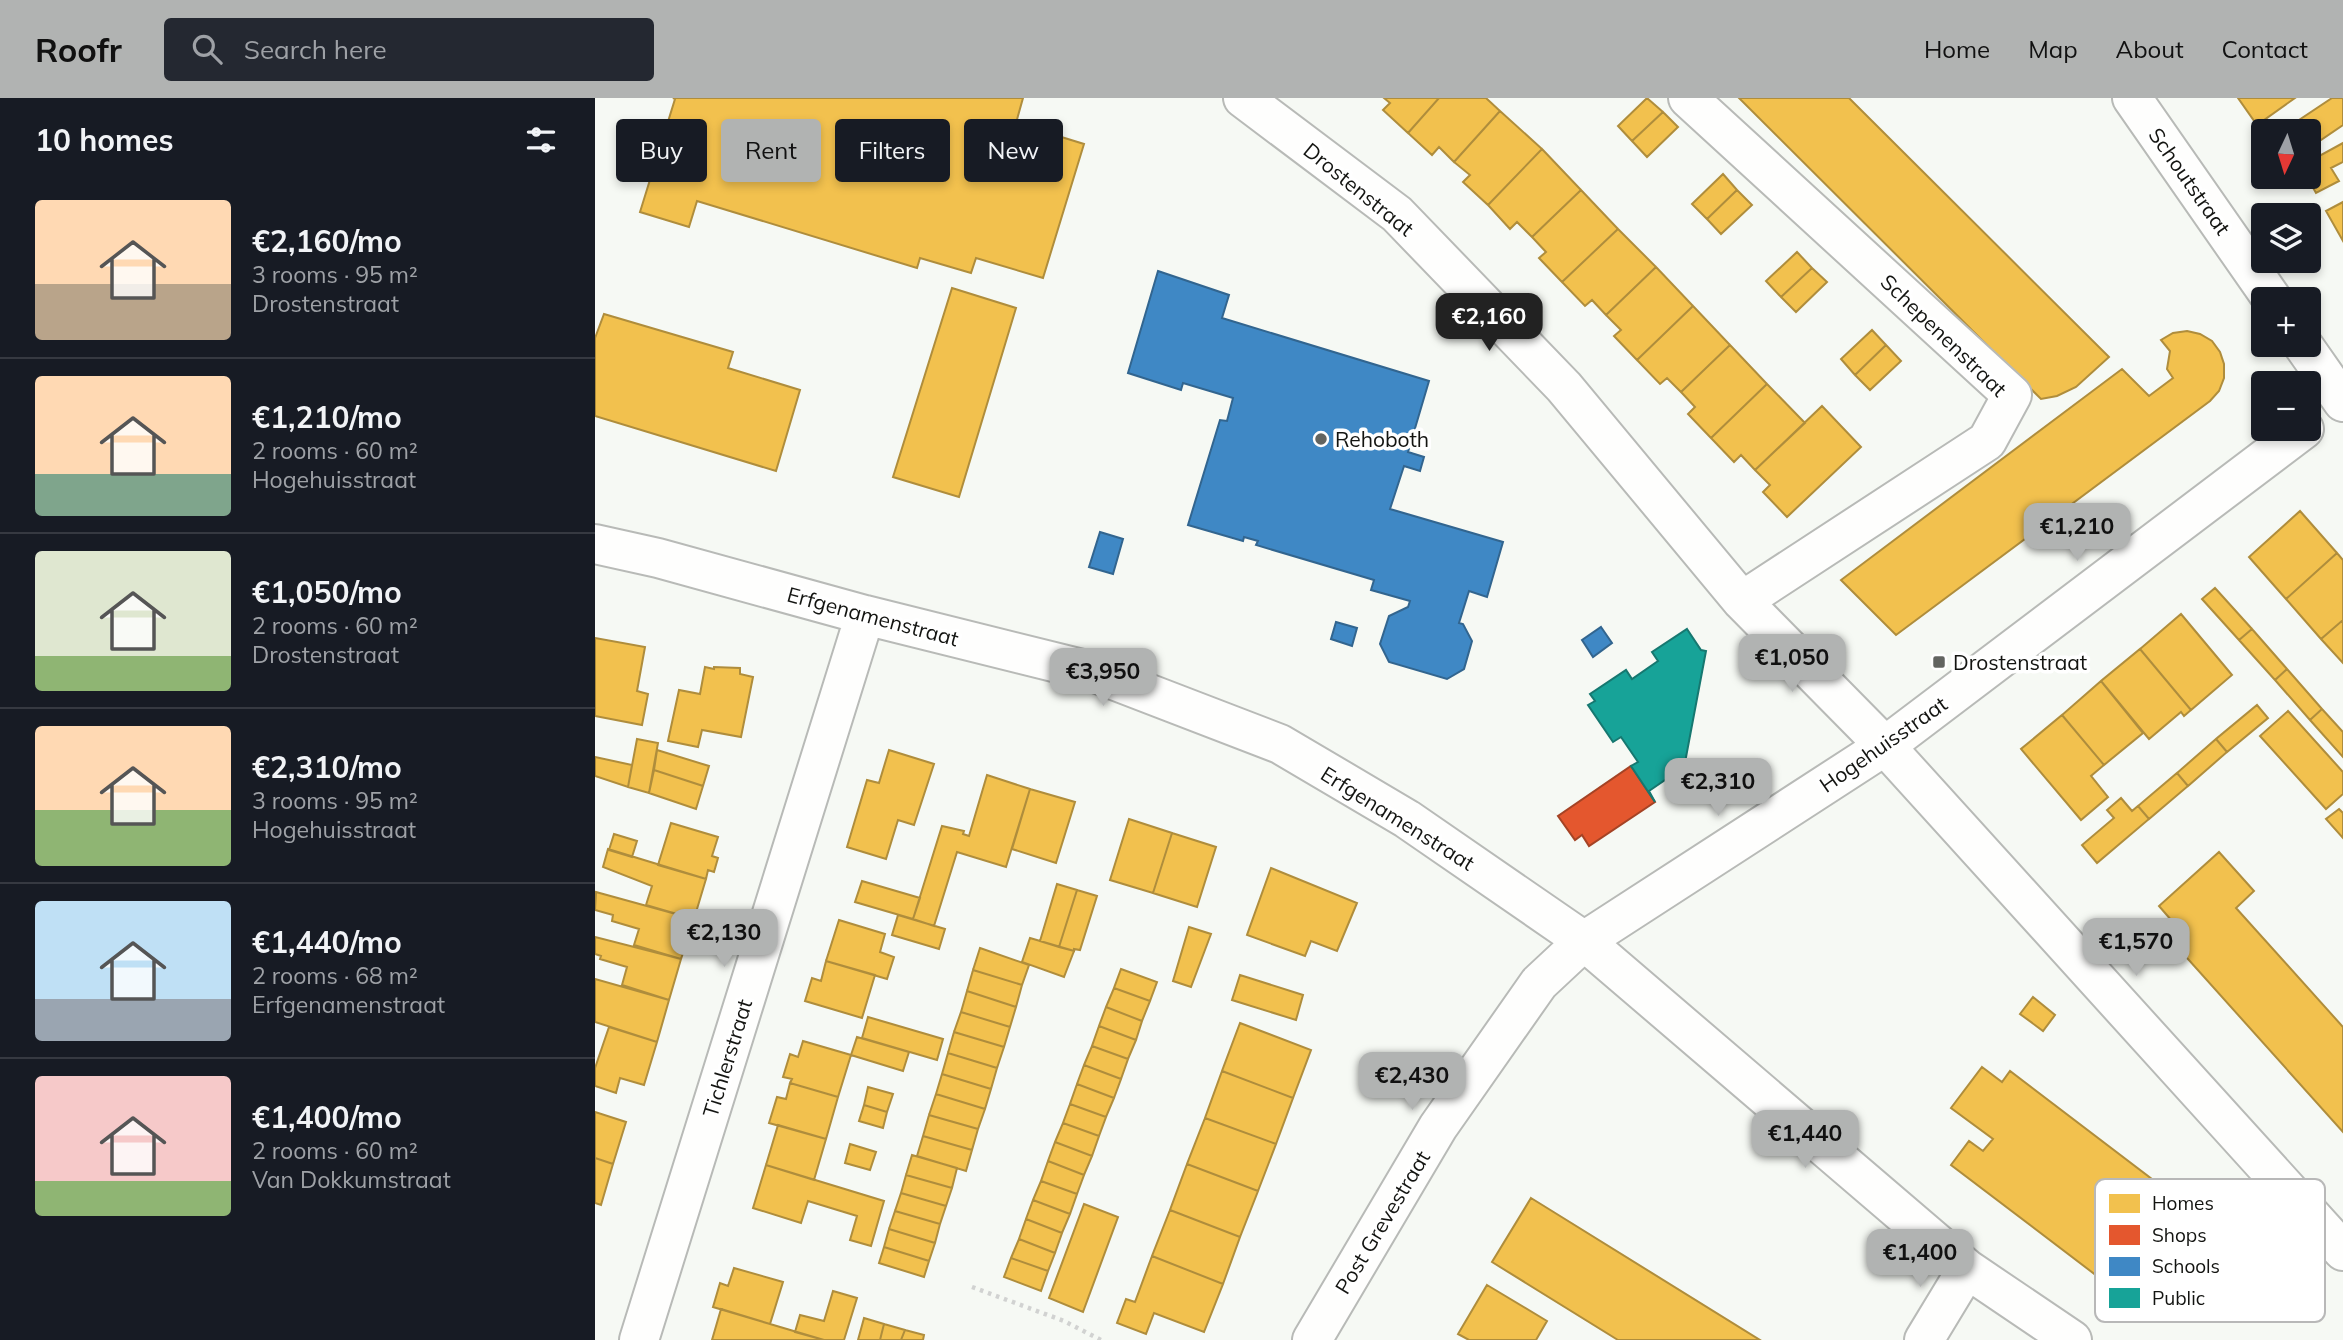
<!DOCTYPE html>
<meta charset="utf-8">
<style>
body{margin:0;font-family:Mulish,sans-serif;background:#242831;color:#f1f3f6;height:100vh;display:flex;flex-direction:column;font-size:26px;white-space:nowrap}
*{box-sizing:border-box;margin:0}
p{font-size:23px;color:#9ea1a6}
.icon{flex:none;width:38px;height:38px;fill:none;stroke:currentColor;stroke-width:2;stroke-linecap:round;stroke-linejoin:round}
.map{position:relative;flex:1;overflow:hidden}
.drawer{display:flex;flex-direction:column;background:#171b24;width:595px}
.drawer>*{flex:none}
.hud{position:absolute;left:21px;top:21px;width:665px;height:63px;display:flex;gap:14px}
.needle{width:46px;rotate:184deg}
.controls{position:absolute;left:1656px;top:21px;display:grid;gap:14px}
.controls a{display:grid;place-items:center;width:70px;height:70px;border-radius:7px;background:#171b24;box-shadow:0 4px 10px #0003;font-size:35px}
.price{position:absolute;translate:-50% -60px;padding:0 16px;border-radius:14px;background:#b1b3b2;color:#111;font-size:23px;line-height:46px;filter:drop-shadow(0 2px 4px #0008)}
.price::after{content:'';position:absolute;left:50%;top:42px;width:21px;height:16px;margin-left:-10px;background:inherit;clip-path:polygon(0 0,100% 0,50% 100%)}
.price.on{background:#222;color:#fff}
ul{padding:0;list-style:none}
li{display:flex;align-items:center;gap:21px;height:175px;padding:0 35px}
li+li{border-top:2px solid #363941}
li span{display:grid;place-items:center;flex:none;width:196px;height:140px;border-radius:7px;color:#555}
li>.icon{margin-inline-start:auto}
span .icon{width:84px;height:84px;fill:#fffc;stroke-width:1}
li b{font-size:30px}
h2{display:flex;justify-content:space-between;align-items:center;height:84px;padding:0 35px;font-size:30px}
.tag{padding:0 24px;border-radius:7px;background:#171b24;box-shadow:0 4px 10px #0003;font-size:24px;line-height:63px}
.tag.on{background:#b1b3b2;color:#111}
header{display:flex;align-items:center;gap:42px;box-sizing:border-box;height:98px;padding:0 35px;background:#b1b3b2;color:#111}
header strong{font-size:33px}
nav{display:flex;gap:38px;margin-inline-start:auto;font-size:24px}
.search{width:490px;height:63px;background:#242831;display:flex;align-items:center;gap:18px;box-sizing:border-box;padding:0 24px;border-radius:7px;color:#9ea1a6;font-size:26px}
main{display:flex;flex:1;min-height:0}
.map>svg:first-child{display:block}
</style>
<header>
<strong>Roofr</strong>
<div class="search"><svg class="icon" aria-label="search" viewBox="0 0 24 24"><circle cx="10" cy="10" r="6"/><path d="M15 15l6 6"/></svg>Search here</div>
<nav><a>Home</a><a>Map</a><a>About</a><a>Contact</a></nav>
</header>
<main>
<section class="drawer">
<h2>10 homes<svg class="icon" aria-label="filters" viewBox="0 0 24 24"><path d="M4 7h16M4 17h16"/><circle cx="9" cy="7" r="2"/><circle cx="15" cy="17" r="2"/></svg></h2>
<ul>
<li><span style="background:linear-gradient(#ffd9b3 60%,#b9a48a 0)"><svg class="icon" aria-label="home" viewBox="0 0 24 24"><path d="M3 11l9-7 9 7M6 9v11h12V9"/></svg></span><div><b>€2,160/mo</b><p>3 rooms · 95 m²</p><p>Drostenstraat</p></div></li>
<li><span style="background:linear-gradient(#ffd9b3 70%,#7fa58c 0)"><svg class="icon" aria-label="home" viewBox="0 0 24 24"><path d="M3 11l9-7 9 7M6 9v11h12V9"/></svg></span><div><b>€1,210/mo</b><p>2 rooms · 60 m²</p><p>Hogehuisstraat</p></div></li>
<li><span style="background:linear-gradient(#dfe7d0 75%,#8fb573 0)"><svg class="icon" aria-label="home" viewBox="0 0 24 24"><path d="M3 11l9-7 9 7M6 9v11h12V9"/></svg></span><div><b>€1,050/mo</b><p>2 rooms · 60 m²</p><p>Drostenstraat</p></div></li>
<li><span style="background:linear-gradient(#ffd9b3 60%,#8fb573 0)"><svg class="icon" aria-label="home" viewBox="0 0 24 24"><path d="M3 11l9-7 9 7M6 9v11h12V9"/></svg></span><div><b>€2,310/mo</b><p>3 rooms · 95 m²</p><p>Hogehuisstraat</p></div></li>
<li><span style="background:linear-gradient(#bfe0f5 70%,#9aa5b1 0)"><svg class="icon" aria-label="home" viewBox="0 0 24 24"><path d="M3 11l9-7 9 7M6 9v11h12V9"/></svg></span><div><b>€1,440/mo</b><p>2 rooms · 68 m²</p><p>Erfgenamenstraat</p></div></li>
<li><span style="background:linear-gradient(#f6c9c9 75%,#8fb573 0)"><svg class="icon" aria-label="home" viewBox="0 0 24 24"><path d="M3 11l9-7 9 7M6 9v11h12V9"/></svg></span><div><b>€1,400/mo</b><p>2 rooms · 60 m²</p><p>Van Dokkumstraat</p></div></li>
</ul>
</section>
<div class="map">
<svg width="1748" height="1242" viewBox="0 0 1748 1242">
<rect width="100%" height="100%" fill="#f6f9f4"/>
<path fill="#f2c14e" stroke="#af8d3c" stroke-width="2" d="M 78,0 L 428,0 L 421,25 L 489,46 L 448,180 L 381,160 L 376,175 L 325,160 L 322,170 L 102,103 L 94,129 L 45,114 L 80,1 Z
M 789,0 L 844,0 L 813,35 L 788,12 L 795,5 Z
M 844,0 L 891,0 L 905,13 L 859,64 L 844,49 L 837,57 L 813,35 Z
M 1052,0 L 1068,14 L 1037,43 L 1023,28 Z
M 1144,0 L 1254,0 L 1514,259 L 1481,289 L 1462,298 L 1446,301 Z
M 1643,0 L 1700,0 L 1662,27 Z
M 1737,0 L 1748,0 L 1748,27 L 1717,48 L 1713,42 L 1713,33 L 1707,33 L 1701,24 Z
M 905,13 L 947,51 L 893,107 L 868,84 L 875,77 L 859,64 Z
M 1068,14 L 1083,29 L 1052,59 L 1037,43 Z
M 1748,45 L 1748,64 L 1736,70 L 1744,83 L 1721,95 L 1712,79 L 1713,64 Z
M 947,51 L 986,92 L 937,139 L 922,124 L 915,131 L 893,107 Z
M 1128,76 L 1142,92 L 1112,121 L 1097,106 Z
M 986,92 L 1023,131 L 967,184 L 944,160 L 951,154 L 937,139 Z
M 1142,92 L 1157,107 L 1126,136 L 1112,121 Z
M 1748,104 L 1748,143 L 1731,113 Z
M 1023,131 L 1061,169 L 1011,217 L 997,202 L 990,208 L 967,184 Z
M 1202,154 L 1217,170 L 1186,199 L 1171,183 Z
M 1061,169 L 1098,208 L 1042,262 L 1019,238 L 1026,232 L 1011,217 Z
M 1217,170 L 1232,184 L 1201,214 L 1186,199 Z
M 357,190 L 421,210 L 364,399 L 298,379 Z
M 1098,208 L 1135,247 L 1086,294 L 1072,280 L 1065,286 L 1042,262 Z
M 9,216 L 138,254 L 133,270 L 205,292 L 181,373 L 0,318 L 0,240 Z
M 1277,232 L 1291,247 L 1260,277 L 1246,261 Z
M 1592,233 L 1605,236 L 1617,243 L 1625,254 L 1629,266 L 1629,280 L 1624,293 L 1615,303 L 1301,537 L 1246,482 L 1527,271 L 1554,298 L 1578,280 L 1572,271 L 1575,253 L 1566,242 L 1578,235 Z
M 1135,247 L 1172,286 L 1116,340 L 1093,316 L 1100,309 L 1086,294 Z
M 1291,247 L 1306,263 L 1275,292 L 1260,277 Z
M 1172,286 L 1210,325 L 1160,372 L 1146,357 L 1139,364 L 1116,340 Z
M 1227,308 L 1266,349 L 1192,419 L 1168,394 L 1175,387 L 1160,372 Z
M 1705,413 L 1742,455 L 1691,501 L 1654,459 Z
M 1742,455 L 1748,462 L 1748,522 L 1726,541 L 1691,501 Z
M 1620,490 L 1657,531 L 1644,542 L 1607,501 Z
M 1586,516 L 1637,577 L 1596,612 L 1545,551 Z
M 1748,522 L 1748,565 L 1726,541 Z
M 1657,531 L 1692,571 L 1680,582 L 1644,542 Z
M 0,540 L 50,549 L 42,593 L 53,596 L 47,627 L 0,618 Z
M 1545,551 L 1596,612 L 1589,618 L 1586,614 L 1554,641 L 1506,583 Z
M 110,569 L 119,571 L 119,569 L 145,570 L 145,576 L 158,579 L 146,639 L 107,632 L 103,649 L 73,643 L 84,592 L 105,596 Z
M 1692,571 L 1727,611 L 1715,622 L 1680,582 Z
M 1506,583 L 1548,635 L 1509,667 L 1467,617 Z
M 1662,607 L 1673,620 L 1632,654 L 1621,641 Z
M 1727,611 L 1748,634 L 1748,659 L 1715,622 Z
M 1693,613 L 1748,674 L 1748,696 L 1731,711 L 1665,638 Z
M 1467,617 L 1509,667 L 1496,678 L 1513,699 L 1486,722 L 1426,651 Z
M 42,641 L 63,645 L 54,695 L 33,689 Z
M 1621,641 L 1632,654 L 1593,688 L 1582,675 Z
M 62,652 L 114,668 L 108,688 L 59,672 Z
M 294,652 L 339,666 L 319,727 L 303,722 L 291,761 L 252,749 L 272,682 L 284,685 Z
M 0,659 L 37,667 L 33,689 L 0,678 Z
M 59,672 L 108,688 L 101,711 L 54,695 Z
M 1582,675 L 1593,688 L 1554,721 L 1543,708 Z
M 392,677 L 435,691 L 411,769 L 362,754 L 339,828 L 318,821 L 347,728 L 369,733 L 368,736 L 374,738 Z
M 435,691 L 480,704 L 461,765 L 417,751 Z
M 1526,700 L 1537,713 L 1543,708 L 1554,721 L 1502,765 L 1487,747 L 1519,720 L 1512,712 Z
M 1744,711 L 1748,715 L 1748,740 L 1731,721 Z
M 534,721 L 577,735 L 558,795 L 515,782 Z
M 76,725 L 123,739 L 117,758 L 123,760 L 119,774 L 113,772 L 111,781 L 63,767 Z
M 577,735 L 621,749 L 602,809 L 558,795 Z
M 19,736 L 42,743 L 37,759 L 14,752 Z
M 13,751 L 111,781 L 99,821 L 51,807 L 57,788 L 8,769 Z
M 1624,754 L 1659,793 L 1641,810 L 1748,929 L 1748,1034 L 1567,832 L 1577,823 L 1564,808 Z
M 676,770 L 762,805 L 742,853 L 716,843 L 710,858 L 652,837 Z
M 267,783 L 325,800 L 318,821 L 260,804 Z
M 462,786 L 482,792 L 464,849 L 445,843 Z
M 482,792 L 502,798 L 485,852 L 479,851 L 479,853 L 464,849 Z
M 1,794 L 99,821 L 86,861 L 39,847 L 44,831 L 17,823 L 18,817 L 0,812 Z
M 303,817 L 350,831 L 344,851 L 297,837 Z
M 244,822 L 290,836 L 285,854 L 299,859 L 292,881 L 231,863 Z
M 594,829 L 616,836 L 596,889 L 578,883 Z
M 0,839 L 86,861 L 74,902 L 27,887 L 32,869 L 5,861 L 6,858 L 0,856 Z
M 435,840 L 479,853 L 469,879 L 427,864 Z
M 385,850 L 434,867 L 427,887 L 378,872 Z
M 231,863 L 280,877 L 267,920 L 210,903 L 217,880 L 226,883 Z
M 526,871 L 562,884 L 555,903 L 519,890 Z
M 378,872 L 427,887 L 421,909 L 372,893 Z
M 645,877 L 708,897 L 701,922 L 637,902 Z
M 0,881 L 74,902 L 62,944 L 0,924 Z
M 519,890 L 555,903 L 547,923 L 511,909 Z
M 372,893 L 421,909 L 415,929 L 366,914 Z
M 1438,899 L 1460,917 L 1448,933 L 1425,916 Z
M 511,909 L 547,923 L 541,942 L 504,928 Z
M 366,914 L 415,929 L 409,949 L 359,934 Z
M 273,919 L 348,941 L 342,962 L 267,940 Z
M 645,925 L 716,952 L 698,1000 L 627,973 Z
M 504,928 L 541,942 L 533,961 L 497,948 Z
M 14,929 L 62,944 L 49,987 L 25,980 L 21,995 L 0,988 L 0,970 Z
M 359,934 L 409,949 L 402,970 L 353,955 Z
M 262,939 L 314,954 L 308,973 L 256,957 Z
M 208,943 L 256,957 L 243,999 L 195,985 L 197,981 L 188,979 L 195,956 L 203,959 Z
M 497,948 L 533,961 L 526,981 L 489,967 Z
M 353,955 L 402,970 L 396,991 L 347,976 Z
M 489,967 L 526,981 L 519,1000 L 482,986 Z
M 1387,969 L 1407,984 L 1415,973 L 1570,1091 L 1550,1117 L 1555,1121 L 1561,1119 L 1525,1167 L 1525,1160 L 1519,1156 L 1502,1178 L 1356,1067 L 1374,1043 L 1388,1053 L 1398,1041 L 1356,1010 Z
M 627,973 L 698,1000 L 681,1046 L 610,1020 Z
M 347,976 L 396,991 L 390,1011 L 341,996 Z
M 195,985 L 243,999 L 231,1041 L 174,1025 L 182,999 L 191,1001 Z
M 482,986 L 519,1000 L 511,1019 L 475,1006 Z
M 273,989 L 298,996 L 292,1014 L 269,1007 Z
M 341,996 L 390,1011 L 383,1031 L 334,1017 Z
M 475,1006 L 511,1019 L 504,1038 L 468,1025 Z
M 269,1007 L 292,1014 L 288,1030 L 264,1023 Z
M 0,1014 L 31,1024 L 18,1066 L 0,1060 Z
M 334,1017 L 383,1031 L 377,1052 L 328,1038 Z
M 610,1020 L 681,1046 L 663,1093 L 592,1066 Z
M 468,1025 L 504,1038 L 497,1058 L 460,1044 Z
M 183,1027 L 231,1041 L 219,1082 L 171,1067 Z
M 328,1038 L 377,1052 L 371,1073 L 322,1058 Z
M 460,1044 L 497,1058 L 489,1077 L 453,1063 Z
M 255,1046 L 281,1054 L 275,1072 L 250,1065 Z
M 317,1057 L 362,1070 L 357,1090 L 311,1077 Z
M 0,1060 L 18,1066 L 6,1107 L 0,1105 Z
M 453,1063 L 489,1077 L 482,1096 L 446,1083 Z
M 592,1066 L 663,1093 L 645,1139 L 575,1112 Z
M 171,1067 L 289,1103 L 276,1148 L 255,1142 L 262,1118 L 213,1103 L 206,1125 L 158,1110 Z
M 311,1077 L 357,1090 L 351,1108 L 306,1095 Z
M 446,1083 L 482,1096 L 475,1116 L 438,1102 Z
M 306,1095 L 351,1108 L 345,1126 L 300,1113 Z
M 936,1100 L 1165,1242 L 1023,1242 L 897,1164 Z
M 438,1102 L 475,1116 L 467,1135 L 431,1121 Z
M 489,1106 L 523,1119 L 488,1214 L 454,1200 Z
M 575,1112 L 645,1139 L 628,1186 L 557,1158 Z
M 300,1113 L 345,1126 L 340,1145 L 294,1131 Z
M 431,1121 L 467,1135 L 460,1155 L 424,1141 Z
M 294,1131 L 340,1145 L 334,1163 L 289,1149 Z
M 424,1141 L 460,1155 L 453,1173 L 416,1160 Z
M 289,1149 L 334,1163 L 329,1179 L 284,1165 Z
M 557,1158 L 628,1186 L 609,1234 L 559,1215 L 551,1236 L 522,1225 L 531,1201 L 540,1204 Z
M 416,1160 L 453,1173 L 446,1193 L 409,1179 Z
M 139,1170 L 188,1184 L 175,1226 L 118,1209 L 125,1185 L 133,1188 Z
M 892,1187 L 952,1223 L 941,1242 L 874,1242 L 863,1236 Z
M 238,1193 L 262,1200 L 249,1242 L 229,1242 L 200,1234 L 205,1217 L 229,1223 Z
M 126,1211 L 175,1226 L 229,1242 L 117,1242 Z
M 269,1220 L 289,1226 L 285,1242 L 263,1242 Z
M 289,1226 L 310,1232 L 306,1242 L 285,1242 Z
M 310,1232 L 329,1237 L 328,1242 L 306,1242 Z"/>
<path fill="#e4572e" stroke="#a54325" stroke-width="2" d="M 1036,668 L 1060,704 L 994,748 L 987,737 L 980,742 L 963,718 Z"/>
<path fill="#3f88c5" stroke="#32658f" stroke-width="2" d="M 563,173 L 634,197 L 627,220 L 834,283 L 813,354 L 829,359 L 825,373 L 809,368 L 795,411 L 908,444 L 892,499 L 874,493 L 864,525 L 868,526 L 877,543 L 869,571 L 852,581 L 794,564 L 785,546 L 794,518 L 813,509 L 815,503 L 776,492 L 779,482 L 661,447 L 663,443 L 649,439 L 648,443 L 593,427 L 625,322 L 632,323 L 638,300 L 588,285 L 586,292 L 533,275 Z
M 505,434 L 528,441 L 518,476 L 494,469 Z
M 741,524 L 762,530 L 757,548 L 736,541 Z
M 1006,529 L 1017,545 L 998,559 L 987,542 Z"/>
<path fill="#17a398" stroke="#167870" stroke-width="2" d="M 1092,531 L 1106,552 L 1111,553 L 1085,691 L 1079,690 L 1073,680 L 1054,693 L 1060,704 L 1036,668 L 1043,664 L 1026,639 L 1018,644 L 993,607 L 1000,603 L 995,596 L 1031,572 L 1037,581 L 1063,563 L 1057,554 Z"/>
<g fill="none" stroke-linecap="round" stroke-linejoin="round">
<defs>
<path id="minor" d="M 648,0 L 802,116 L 969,289 L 1147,503 L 1290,648 L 1748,1153
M 1093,0 L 1417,297 L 1392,343 L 1147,503
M 1537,0 L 1677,201
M 1708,247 L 1748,304
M 0,446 L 63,460 L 270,517 L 495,573 L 685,646 L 812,721 L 989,843 L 1372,1171 L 1477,1242
M 44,1242 L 270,517
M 717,1242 L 843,1029 L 944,885 L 989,843 L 1290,648 L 1709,331
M 1329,1242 L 1372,1171"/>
</defs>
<use href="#minor" stroke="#b8bab7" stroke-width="42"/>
<path stroke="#d1d2d1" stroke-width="4.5" stroke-dasharray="3.5 5" stroke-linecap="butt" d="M 377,1189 L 469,1223 L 506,1242"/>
<use href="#minor" stroke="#fefefd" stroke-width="38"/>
</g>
<g fill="#626460" stroke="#fff" stroke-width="2.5">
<circle cx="726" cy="341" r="7"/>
<rect x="1337" y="557" width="14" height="14" rx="3.5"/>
</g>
<g text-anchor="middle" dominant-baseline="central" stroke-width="7" stroke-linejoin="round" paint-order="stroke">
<g font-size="21" fill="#131411" stroke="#fff">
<text transform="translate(1595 83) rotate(55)">Schoutstraat</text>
<text transform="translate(764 91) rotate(39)">Drostenstraat</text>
<text transform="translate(1349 237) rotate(44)">Schepenenstraat</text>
<text transform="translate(278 518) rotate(15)">Erfgenamenstraat</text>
<text transform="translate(1288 646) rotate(-35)">Hogehuisstraat</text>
<text transform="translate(803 720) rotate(32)">Erfgenamenstraat</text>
<text transform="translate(132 960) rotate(-73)">Tichlerstraat</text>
<text transform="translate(787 1124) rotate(-59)">Post Grevestraat</text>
</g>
<g font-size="21" fill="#131411" stroke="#fff" text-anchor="start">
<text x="740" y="341">Rehoboth</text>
<text x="1358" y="564">Drostenstraat</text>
</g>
</g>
<rect x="1500" y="1081" width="230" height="143" rx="10" fill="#fff" stroke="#b8b8b8" stroke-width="2"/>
<rect x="1514" y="1096" width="31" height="19" fill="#f2c14e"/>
<rect x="1514" y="1127" width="31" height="20" fill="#e4572e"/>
<rect x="1514" y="1159" width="31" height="19" fill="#3f88c5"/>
<rect x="1514" y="1190" width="31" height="20" fill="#17a398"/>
<g font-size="19" fill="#131411">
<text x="1557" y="1112">Homes</text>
<text x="1557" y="1144">Shops</text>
<text x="1557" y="1175">Schools</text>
<text x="1557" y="1207">Public</text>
</g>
</svg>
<div class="controls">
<a><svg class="needle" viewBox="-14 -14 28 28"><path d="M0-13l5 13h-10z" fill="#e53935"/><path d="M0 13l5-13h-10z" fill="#9ea1a6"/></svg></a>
<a><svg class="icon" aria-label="layers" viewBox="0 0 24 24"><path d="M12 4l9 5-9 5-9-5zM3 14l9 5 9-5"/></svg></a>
<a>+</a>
<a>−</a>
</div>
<b class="price on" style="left:894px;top:255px">€2,160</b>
<b class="price" style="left:1482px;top:465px">€1,210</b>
<b class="price" style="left:1197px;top:596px">€1,050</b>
<b class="price" style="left:508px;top:610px">€3,950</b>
<b class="price" style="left:1123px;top:720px">€2,310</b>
<b class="price" style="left:129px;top:871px">€2,130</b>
<b class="price" style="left:1541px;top:880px">€1,570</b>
<b class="price" style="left:817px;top:1014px">€2,430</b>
<b class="price" style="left:1210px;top:1072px">€1,440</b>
<b class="price" style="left:1325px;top:1191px">€1,400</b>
<div class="hud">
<a class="tag">Buy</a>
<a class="tag on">Rent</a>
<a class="tag">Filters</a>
<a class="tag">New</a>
</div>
</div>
</main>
